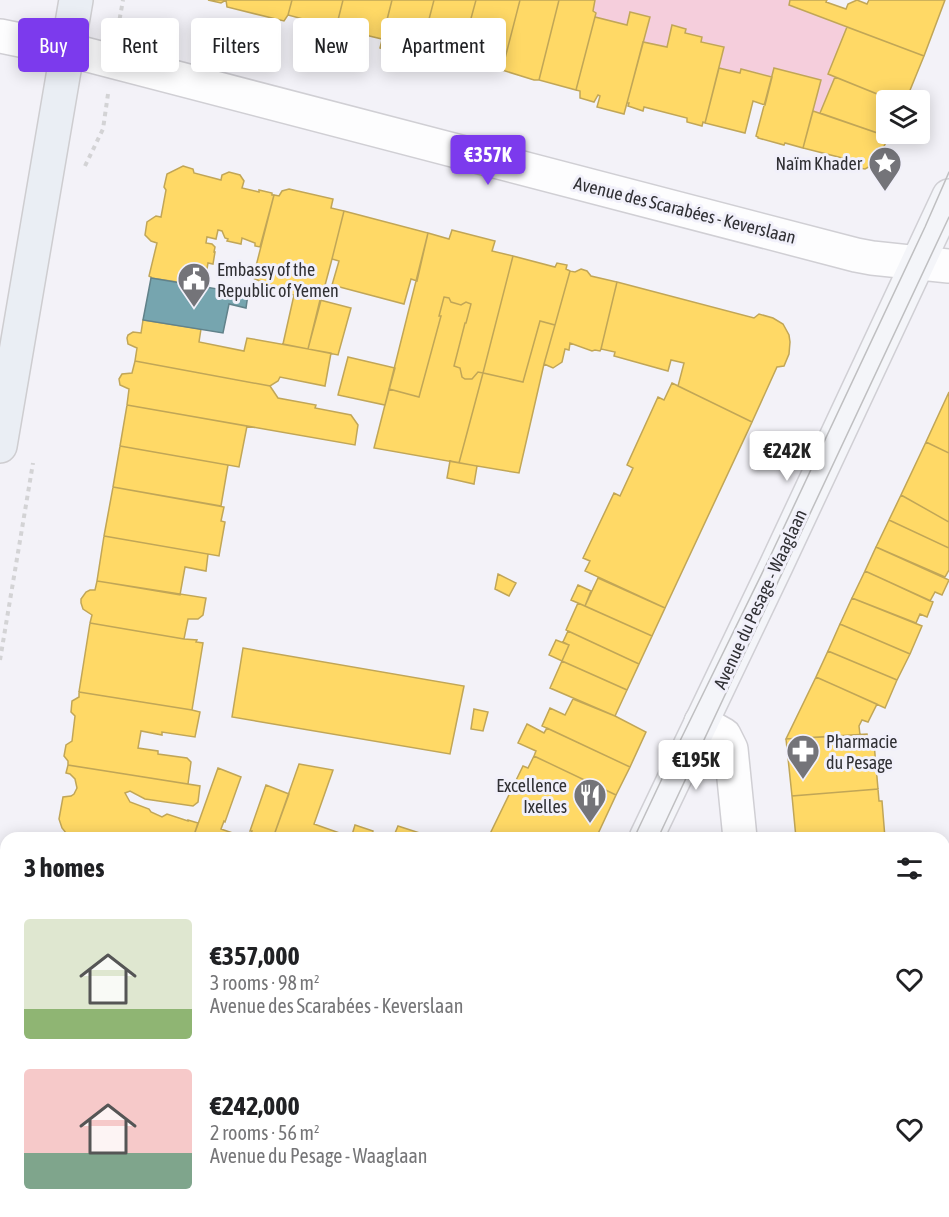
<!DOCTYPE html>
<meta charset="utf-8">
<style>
body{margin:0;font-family:"Asap Condensed",sans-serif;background:#f2f2f2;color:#202124;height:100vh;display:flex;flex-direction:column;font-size:22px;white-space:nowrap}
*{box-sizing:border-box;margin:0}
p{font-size:20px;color:#757577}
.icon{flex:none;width:33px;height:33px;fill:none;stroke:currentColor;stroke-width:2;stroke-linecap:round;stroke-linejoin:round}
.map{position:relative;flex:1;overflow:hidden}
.drawer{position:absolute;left:0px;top:832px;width:950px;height:386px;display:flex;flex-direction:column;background:#fff;border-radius:18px 18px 0 0;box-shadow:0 3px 15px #0003}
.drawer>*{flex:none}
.banner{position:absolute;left:18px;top:18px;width:600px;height:54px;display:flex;gap:12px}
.buttons{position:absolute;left:876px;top:90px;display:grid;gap:12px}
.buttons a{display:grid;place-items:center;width:54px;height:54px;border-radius:6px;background:#fff;box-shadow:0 3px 15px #0003;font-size:30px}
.price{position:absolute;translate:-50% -51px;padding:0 14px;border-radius:6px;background:#fff;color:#222;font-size:20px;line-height:39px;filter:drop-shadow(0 2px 3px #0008)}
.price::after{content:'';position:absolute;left:50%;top:36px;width:18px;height:14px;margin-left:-9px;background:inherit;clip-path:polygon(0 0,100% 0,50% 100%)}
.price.active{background:#7c3aed;color:#fff}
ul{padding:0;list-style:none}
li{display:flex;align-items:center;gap:18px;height:150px;padding:0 24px}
li span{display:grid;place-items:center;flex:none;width:168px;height:120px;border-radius:6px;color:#555}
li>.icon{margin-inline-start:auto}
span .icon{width:72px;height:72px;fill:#fffc;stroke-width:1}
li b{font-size:26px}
h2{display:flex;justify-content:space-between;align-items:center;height:72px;padding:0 24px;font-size:26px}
.pill{padding:0 21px;border-radius:6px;background:#fff;box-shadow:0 3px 15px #0003;font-size:21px;line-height:54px}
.pill.active{background:#7c3aed;color:#fff}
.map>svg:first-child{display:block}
</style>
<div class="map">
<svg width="949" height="1217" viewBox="0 0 949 1217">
<rect width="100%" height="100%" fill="#f3f2f8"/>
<path fill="#f5cedc" d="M 595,0 L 790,0 L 789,5 L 847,27 L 828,74 L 835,77 L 820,113 L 813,111 L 821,80 L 774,68 L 772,77 L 742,69 L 740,73 L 719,68 L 724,47 L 701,42 L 702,37 L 685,33 L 672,25 L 667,47 L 643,42 L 630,12 L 627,25 L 595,17 L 596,13 L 593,11 Z
M 526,1212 L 699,1212 L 708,1217 L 524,1217 Z"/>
<path fill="#ffd966" stroke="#c1a657" stroke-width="1.5" d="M 208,0 L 292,0 L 288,15 L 284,21 L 227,7 L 226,0 L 221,3 Z
M 292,0 L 343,0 L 336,28 L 288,15 Z
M 343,0 L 392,0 L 382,39 L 336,28 Z
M 392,0 L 434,0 L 421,50 L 417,49 L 413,57 L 380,48 Z
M 434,0 L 476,0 L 460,59 L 421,50 Z
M 476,0 L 520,0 L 502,70 L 460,59 Z
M 520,0 L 559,0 L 539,80 L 534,80 L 502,70 Z
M 559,0 L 595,0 L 593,11 L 596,13 L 576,90 L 539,80 Z
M 790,0 L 827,0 L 826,2 L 846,9 L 848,4 L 857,0 L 867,4 L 869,0 L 945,0 L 924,56 L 789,5 Z
M 630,12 L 650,17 L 624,114 L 597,107 L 600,96 L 598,95 L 594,102 L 580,98 L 580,91 L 576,90 L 595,17 L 627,25 Z
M 672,25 L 686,29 L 685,33 L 702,37 L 701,42 L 724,47 L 705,123 L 703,122 L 702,126 L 687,122 L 687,118 L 644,107 L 643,111 L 628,106 L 629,103 L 627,103 L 643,42 L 667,47 Z
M 847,27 L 924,56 L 906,100 L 892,100 L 828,74 Z
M 719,68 L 740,73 L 741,69 L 772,77 L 765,105 L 753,101 L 745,133 L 705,123 Z
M 774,68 L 821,80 L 803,148 L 785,143 L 784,145 L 758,138 L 758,137 L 756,136 Z
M 835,77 L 892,100 L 886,100 L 886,134 L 891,134 L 889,137 L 820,113 Z
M 813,111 L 889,137 L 882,150 L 885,155 L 882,160 L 865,169 L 859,168 L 854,161 L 803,148 Z
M 183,166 L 193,169 L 194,173 L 221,180 L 222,175 L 229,172 L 240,175 L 244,181 L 242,188 L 259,192 L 259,190 L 272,193 L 272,195 L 274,195 L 260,247 L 255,246 L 255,243 L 242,238 L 241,244 L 227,241 L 228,239 L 225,238 L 222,231 L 218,230 L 216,239 L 207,237 L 206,243 L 212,244 L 215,247 L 214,252 L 215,252 L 213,264 L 208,263 L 204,286 L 151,278 L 151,277 L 149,276 L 157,243 L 151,241 L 145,235 L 147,222 L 156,216 L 161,217 L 166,190 L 164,187 L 167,174 Z
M 289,189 L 333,199 L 331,208 L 344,211 L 332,259 L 308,349 L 283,344 L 294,295 L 264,287 L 262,286 L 262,282 L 253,278 L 274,195 L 279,196 L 282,191 Z
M 344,211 L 428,233 L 417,281 L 411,279 L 404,304 L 332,285 L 339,261 L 332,259 Z
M 452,230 L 495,241 L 492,251 L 513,256 L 483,373 L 478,372 L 472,379 L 465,379 L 462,377 L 460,368 L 454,366 L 465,323 L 466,323 L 471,304 L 466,302 L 461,305 L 451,302 L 449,298 L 444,297 L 439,316 L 441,316 L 419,397 L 389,389 L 428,233 L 449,239 Z
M 513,256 L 555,267 L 557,263 L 567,265 L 566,269 L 570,271 L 555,325 L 540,321 L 523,382 L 483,373 Z
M 581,269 L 587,271 L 591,276 L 617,282 L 601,349 L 600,351 L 595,350 L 592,351 L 570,343 L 569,350 L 565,349 L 562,362 L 553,368 L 544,364 L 555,325 L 570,271 L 575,272 Z
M 617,282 L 754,318 L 759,314 L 773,318 L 783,324 L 789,335 L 790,342 L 789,354 L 784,366 L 777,367 L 752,422 L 678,386 L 684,363 L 671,360 L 668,371 L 614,356 L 615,352 L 601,349 Z
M 444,297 L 449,298 L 451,302 L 461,305 L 466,302 L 471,304 L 466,323 L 465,323 L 454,366 L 460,368 L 462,377 L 465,379 L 472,379 L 478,372 L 483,373 L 459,463 L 374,448 L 389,389 L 419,397 L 441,316 L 439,316 Z
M 320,300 L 351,308 L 338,355 L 308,349 Z
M 143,320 L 201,329 L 199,342 L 244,351 L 247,338 L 331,353 L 325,386 L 280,377 L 278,381 L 270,386 L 135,361 L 137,348 L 128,344 L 127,338 L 128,335 L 133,332 L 141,333 Z
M 540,321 L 555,325 L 544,364 L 519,473 L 459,463 L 483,373 L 523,382 Z
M 348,357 L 395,368 L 385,405 L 338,395 Z
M 135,361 L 270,386 L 278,398 L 316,405 L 315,408 L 351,415 L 358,425 L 355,445 L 127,405 L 129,389 L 120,385 L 119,379 L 122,374 L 132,373 Z
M 672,383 L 752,422 L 665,608 L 585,571 L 590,561 L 583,558 L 614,493 L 620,496 L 633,468 L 627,465 L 658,397 L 664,400 Z
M 949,392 L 949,453 L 926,442 Z
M 127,405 L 247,426 L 239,467 L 120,446 Z
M 926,442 L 949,453 L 949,522 L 901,495 Z
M 120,446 L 228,465 L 221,506 L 113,487 Z
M 450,461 L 477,466 L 474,484 L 447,478 Z
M 113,487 L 224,507 L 221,521 L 225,522 L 219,556 L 104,536 Z
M 901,495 L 949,522 L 949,548 L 889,520 Z
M 889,520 L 949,548 L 949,570 L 945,577 L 876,547 Z
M 104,536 L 208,554 L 206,571 L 185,567 L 180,595 L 97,581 Z
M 876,547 L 949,580 L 942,595 L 935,592 L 930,601 L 865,571 Z
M 865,571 L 933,602 L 927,617 L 920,614 L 916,623 L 852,598 Z
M 498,574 L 516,583 L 509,596 L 495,589 Z
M 598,578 L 665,608 L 652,636 L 585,606 Z
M 97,581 L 206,598 L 203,615 L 198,619 L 188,619 L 184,639 L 90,623 L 92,615 L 83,609 L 81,603 L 81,599 L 86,592 L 90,590 L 95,590 Z
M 578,585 L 591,591 L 585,606 L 571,600 Z
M 852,598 L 922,626 L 910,654 L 840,624 Z
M 578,603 L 652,636 L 639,664 L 566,630 Z
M 90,623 L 184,639 L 197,640 L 196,642 L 203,643 L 192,710 L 79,692 Z
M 840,624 L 910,654 L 897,680 L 828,651 Z
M 568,631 L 639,664 L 627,690 L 562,661 L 569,645 L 563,642 Z
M 556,640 L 569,645 L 562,661 L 549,655 Z
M 243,648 L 464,686 L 450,754 L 232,717 Z
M 828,651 L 897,680 L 885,708 L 816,677 Z
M 562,661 L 627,690 L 615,716 L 550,688 Z
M 816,677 L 877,704 L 868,722 L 862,720 L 859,726 L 860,735 L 786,739 Z
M 79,692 L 192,710 L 200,712 L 195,737 L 162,732 L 162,735 L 141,731 L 138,748 L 158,751 L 158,754 L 187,758 L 191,762 L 188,784 L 68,765 L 68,761 L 64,756 L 66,745 L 72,741 L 75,716 L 71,712 L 72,701 L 79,697 Z
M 573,699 L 615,716 L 646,732 L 630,767 L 542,726 L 550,708 L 565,715 Z
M 474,709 L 488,712 L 483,731 L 471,729 Z
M 527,724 L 544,733 L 547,728 L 630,767 L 616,795 L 534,756 L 536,751 L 518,743 Z
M 867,734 L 868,743 L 874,743 L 878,789 L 792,796 L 786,739 Z
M 534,756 L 616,795 L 596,838 L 488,838 L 523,766 L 528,768 Z
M 299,764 L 333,770 L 314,824 L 351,837 L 351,838 L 273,838 Z
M 68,765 L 200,786 L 198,802 L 193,806 L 145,799 L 130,791 L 125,793 L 130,802 L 149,809 L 151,812 L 162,817 L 167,814 L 188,821 L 188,820 L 198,823 L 193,838 L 70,838 L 62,828 L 59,819 L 63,797 L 71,796 L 74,794 L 77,788 L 75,779 L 70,774 L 66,773 Z
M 218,768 L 241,777 L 225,822 L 224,821 L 221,829 L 247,838 L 193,838 Z
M 266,785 L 289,794 L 273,838 L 250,838 L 252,831 L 250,831 Z
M 878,789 L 879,801 L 882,801 L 885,838 L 796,838 L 792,796 Z
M 355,825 L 373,831 L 372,836 L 380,838 L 351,838 Z
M 398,826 L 435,838 L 393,838 Z
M 949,1084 L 949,1192 L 944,1192 L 944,1085 Z
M 6,1210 L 6,1212 L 87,1212 L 86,1217 L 5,1217 Z
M 310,1212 L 393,1212 L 391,1217 L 308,1217 Z"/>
<path fill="#76a5af" stroke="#61828a" stroke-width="1.5" d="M 151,278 L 248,294 L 246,308 L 229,304 L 223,333 L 143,320 Z"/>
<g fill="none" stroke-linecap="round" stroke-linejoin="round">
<defs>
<path id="street" d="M 0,36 L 69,50 L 856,255 L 872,258 L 949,266
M 701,722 L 724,735 L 731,749 L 740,838
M 476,1217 L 478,1212"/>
<path id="secondary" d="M 646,838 L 776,566 L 949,196
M 0,909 L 6,911
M 773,1212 L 784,1217"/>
<path id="primary" d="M 0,446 L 76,0"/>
</defs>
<use href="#street" stroke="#d0cfd4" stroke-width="36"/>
<use href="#secondary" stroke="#d0cfd4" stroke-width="36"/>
<use href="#primary" stroke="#cecdd0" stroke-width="36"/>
<path stroke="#d3d3d5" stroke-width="4" stroke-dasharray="4.5 4.5" stroke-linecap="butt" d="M 118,28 L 123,0
M 85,166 L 103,129 L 108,94
M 0,660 L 33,463"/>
<use href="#street" stroke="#fdfdfe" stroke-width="33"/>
<use href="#secondary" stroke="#f4f5f9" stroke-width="33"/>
<use href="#primary" stroke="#eaeef4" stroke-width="33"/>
<path stroke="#bfbfc1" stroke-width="1.5" d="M 634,838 L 676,749 L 768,561 L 925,227 L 949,172
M 658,838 L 949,217
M 467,1217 L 469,1212
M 485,1217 L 487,1212"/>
</g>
<defs>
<symbol id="sight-pin" viewBox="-11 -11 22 30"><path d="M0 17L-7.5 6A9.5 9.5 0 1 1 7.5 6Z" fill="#747479" stroke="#f1f0fa"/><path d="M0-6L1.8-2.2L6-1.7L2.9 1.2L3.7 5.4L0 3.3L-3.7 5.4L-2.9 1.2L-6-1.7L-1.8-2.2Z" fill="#fff"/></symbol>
<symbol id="civic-pin" viewBox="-11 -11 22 30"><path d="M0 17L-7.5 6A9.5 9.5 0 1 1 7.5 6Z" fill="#747479" stroke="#f1f0fa"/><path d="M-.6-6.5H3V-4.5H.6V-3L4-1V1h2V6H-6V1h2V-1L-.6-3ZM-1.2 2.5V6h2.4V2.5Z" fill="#fff"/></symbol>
<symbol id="pharmacy-pin" viewBox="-11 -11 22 30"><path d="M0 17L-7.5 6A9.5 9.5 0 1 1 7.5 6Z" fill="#747479" stroke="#f1f0fa"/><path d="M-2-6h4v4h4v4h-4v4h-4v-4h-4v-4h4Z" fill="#fff"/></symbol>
<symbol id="restaurant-pin" viewBox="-11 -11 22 30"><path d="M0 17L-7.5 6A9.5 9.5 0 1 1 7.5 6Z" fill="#747479" stroke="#f1f0fa"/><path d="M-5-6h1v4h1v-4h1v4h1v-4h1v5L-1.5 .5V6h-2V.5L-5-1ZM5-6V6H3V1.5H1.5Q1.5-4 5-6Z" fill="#fff"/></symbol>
</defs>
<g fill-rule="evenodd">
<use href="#sight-pin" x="866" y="144" width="38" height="52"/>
<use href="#civic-pin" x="175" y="260" width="38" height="52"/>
<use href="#pharmacy-pin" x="784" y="732" width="38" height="52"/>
<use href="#restaurant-pin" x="571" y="776" width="38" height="52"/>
</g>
<g text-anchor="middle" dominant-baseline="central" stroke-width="6" stroke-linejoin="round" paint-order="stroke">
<g font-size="18" fill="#303034" stroke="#f1f0fa" text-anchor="end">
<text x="862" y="163">Naïm Khader</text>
<text x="217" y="269" text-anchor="start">Embassy of the<tspan x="217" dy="21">Republic of Yemen</tspan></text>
<text x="826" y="741" text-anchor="start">Pharmacie<tspan x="826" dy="21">du Pesage</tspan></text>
<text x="567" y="785">Excellence<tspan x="567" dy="21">Ixelles</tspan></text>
</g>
<g font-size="18" fill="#303034" stroke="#f1f0fa">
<text transform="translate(685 210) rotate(14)">Avenue des Scarabées - Keverslaan</text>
<text transform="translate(760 599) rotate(-65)">Avenue du Pesage - Waaglaan</text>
</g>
</g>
</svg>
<div class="buttons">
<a><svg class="icon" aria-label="layers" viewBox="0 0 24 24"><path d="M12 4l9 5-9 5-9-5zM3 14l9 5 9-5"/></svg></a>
</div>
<b class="price active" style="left:488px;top:186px">€357K</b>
<b class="price" style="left:787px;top:482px">€242K</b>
<b class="price" style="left:696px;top:791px">€195K</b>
<div class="banner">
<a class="pill active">Buy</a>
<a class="pill">Rent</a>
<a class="pill">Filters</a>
<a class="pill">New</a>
<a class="pill">Apartment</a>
</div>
<section class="drawer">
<h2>3 homes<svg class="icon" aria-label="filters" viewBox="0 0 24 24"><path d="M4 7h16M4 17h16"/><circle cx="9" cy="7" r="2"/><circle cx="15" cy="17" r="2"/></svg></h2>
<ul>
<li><span style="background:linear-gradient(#dfe7d0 75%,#8fb573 0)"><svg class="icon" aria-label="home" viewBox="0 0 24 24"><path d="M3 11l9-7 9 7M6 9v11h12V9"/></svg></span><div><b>€357,000</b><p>3 rooms · 98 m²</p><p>Avenue des Scarabées - Keverslaan</p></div><svg class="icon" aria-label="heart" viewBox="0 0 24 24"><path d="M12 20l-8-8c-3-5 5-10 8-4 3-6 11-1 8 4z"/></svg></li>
<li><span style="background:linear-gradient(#f6c9c9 70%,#7fa58c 0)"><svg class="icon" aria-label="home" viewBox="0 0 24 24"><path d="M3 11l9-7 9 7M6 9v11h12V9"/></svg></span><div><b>€242,000</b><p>2 rooms · 56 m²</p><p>Avenue du Pesage - Waaglaan</p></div><svg class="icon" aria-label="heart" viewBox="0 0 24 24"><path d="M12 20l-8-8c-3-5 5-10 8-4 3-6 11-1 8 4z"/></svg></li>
</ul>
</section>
</div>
